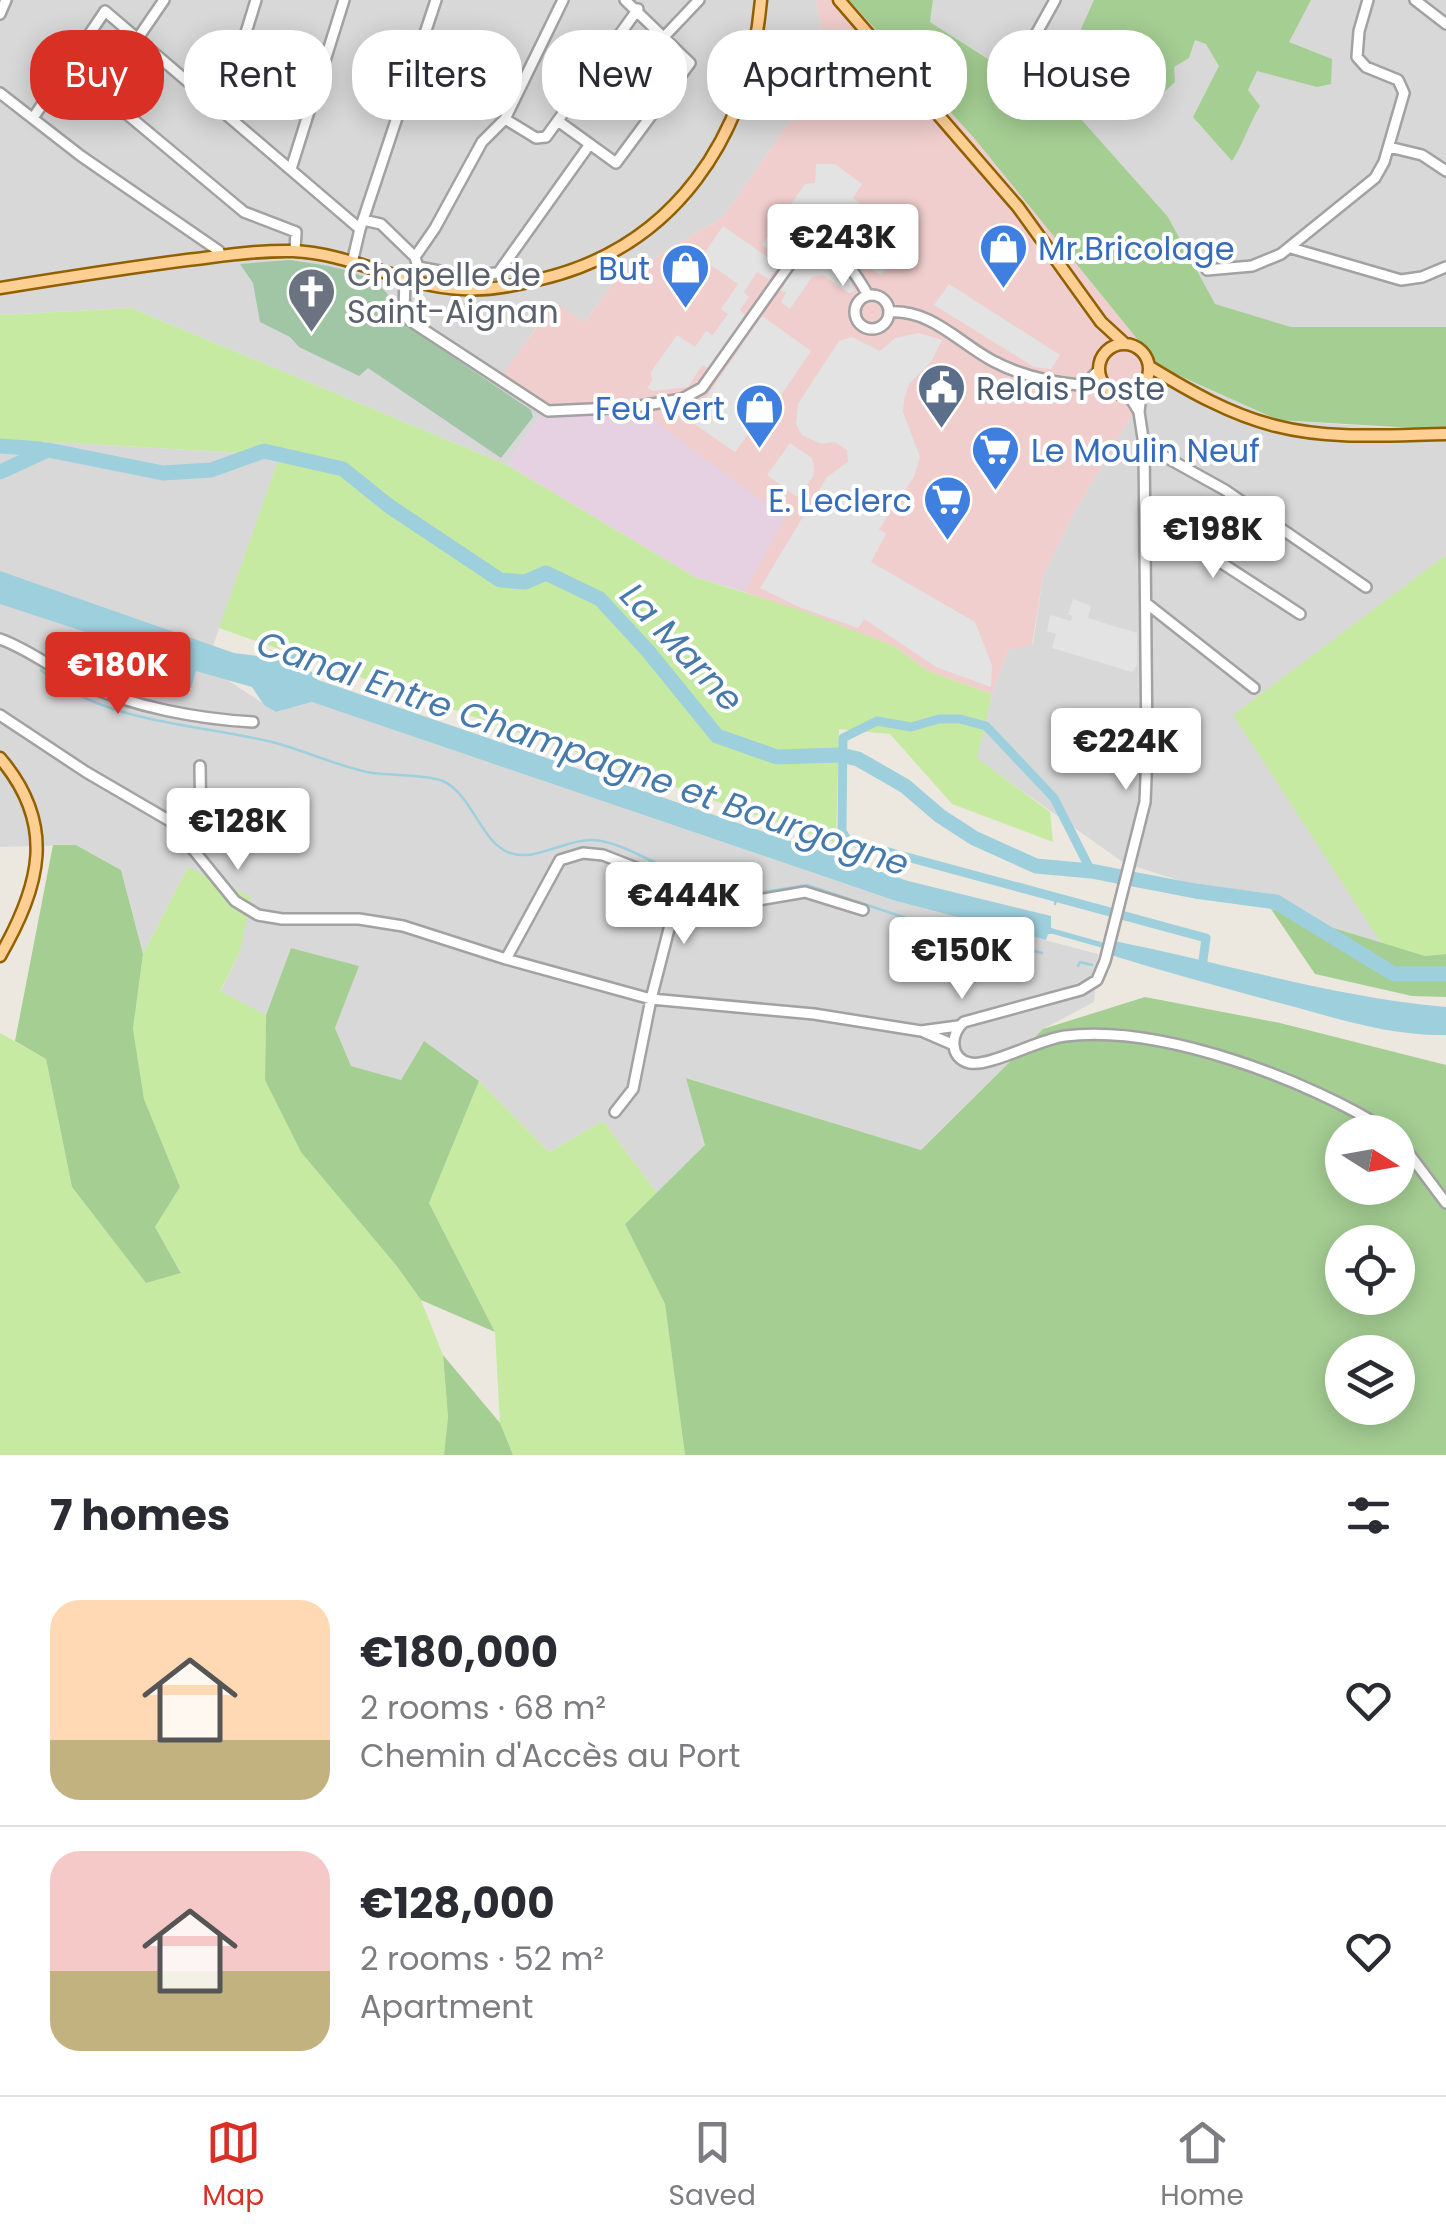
<!DOCTYPE html>
<meta charset="utf-8">
<style>
body{margin:0;font-family:Poppins,sans-serif;background:#f2f2f3;color:#2b2b33;height:100vh;display:flex;flex-direction:column;font-size:38px;white-space:nowrap}
*{box-sizing:border-box;margin:0}
p{font-size:32px;color:#7c7c81}
.icon{flex:none;width:55px;height:55px;fill:none;stroke:currentColor;stroke-width:2;stroke-linecap:round;stroke-linejoin:round}
.map{position:relative;height:1455px;overflow:hidden}
.sheet{display:flex;flex-direction:column;background:#fff;flex:1}
.sheet>*{flex:none}
.guide{position:absolute;left:30px;top:30px;width:1388px;height:90px;display:flex;gap:20px}
.needle{width:65px;rotate:101deg}
.tools{position:absolute;left:1325px;top:1115px;display:grid;gap:20px}
.tools a{display:grid;place-items:center;width:90px;height:90px;border-radius:50%;background:#fff;box-shadow:0 5px 25px #0003;font-size:50px}
.price{position:absolute;translate:-50% -85px;padding:0 22px;border-radius:10px;background:#fff;color:#222;font-size:32px;line-height:65px;filter:drop-shadow(0 2px 5px #0008)}
.price::after{content:'';position:absolute;left:50%;top:60px;width:30px;height:22px;margin-left:-15px;background:inherit;clip-path:polygon(0 0,100% 0,50% 100%)}
.price.selected{background:#d93025;color:#fff}
ul{padding:0;list-style:none}
li{display:flex;align-items:center;gap:30px;height:250px;padding:0 50px}
li+li{border-top:2px solid #e1e1e2}
li span{display:grid;place-items:center;flex:none;width:280px;height:200px;border-radius:30px;color:#555}
li>.icon{margin-inline-start:auto}
span .icon{width:120px;height:120px;fill:#fffc;stroke-width:1}
li b{font-size:42px}
h2{display:flex;justify-content:space-between;align-items:center;height:120px;padding:0 50px;font-size:42px}
.pill{padding:0 35px;border-radius:40px;background:#fff;box-shadow:0 5px 25px #0003;font-size:35px;line-height:90px}
.pill.selected{background:#d93025;color:#fff}
.tab-bar{display:flex;justify-content:space-around;align-items:center;height:140px;border-top:2px solid #e1e1e2;background:#fff;font-size:28px;color:#7c7c81}
.tab-bar a{display:grid;justify-items:center;gap:5px}
.tab-bar .selected{color:#d93025}
.map>svg:first-child{display:block}
</style>
<div class="map">
<svg width="1446" height="1455" viewBox="0 0 1446 1455">
<rect width="100%" height="100%" fill="#ede8df"/>
<path fill="#d9d8d8" d="M 0,0 L 816,0 L 828,67 L 723,217 L 614,282 L 584,323 L 554,302 L 503,375 L 547,406 L 507,465 L 131,308 L 0,315 Z
M 933,0 L 1446,0 L 1446,327 L 1290,327 L 1214,304 L 1168,217 L 1024,81 L 930,22 Z
M 1160,367 L 1278,420 L 1438,431 L 1446,440 L 1446,555 L 1243,711 L 1382,944 L 1124,863 L 976,758 L 992,694 L 1008,650 L 1033,644 L 1043,576 L 1073,515 Z
M 0,439 L 280,455 L 206,666 L 276,712 L 313,702 L 896,901 L 1098,954 L 1094,1002 L 1043,1029 L 921,1150 L 687,1078 L 706,1145 L 657,1193 L 603,1121 L 549,1152 L 479,1081 L 423,1042 L 401,1080 L 351,1066 L 335,1028 L 358,966 L 291,948 L 266,1015 L 220,992 L 240,952 L 188,867 L 143,954 L 121,870 L 76,845 L 0,847 Z"/>
<path fill="#efcecd" d="M 816,0 L 849,0 L 974,138 L 1160,367 L 1073,515 L 1043,576 L 1032,645 L 1008,650 L 992,694 L 928,671 L 894,646 L 744,592 L 784,518 L 547,406 L 502,375 L 555,302 L 584,323 L 614,282 L 723,217 L 828,67 Z"/>
<path fill="#e6d1e3" d="M 629,402 L 785,518 L 744,592 L 695,577 L 507,465 L 547,406 Z"/>
<path fill="#c6eaa2" d="M 131,308 L 507,465 L 695,577 L 803,611 L 894,646 L 928,671 L 992,694 L 977,758 L 1050,812 L 1053,842 L 952,804 L 890,734 L 839,729 L 836,843 L 219,628 L 280,455 L 0,439 L 0,315 Z
M 1446,555 L 1446,954 L 1425,956 L 1382,944 L 1233,715 Z
M 188,867 L 251,897 L 240,952 L 220,991 L 266,1015 L 265,1080 L 421,1300 L 443,1355 L 448,1417 L 444,1455 L 0,1455 L 0,1033 L 46,1059 L 72,1187 L 146,1283 L 181,1272 L 155,1227 L 180,1187 L 144,1099 L 133,1029 L 143,954 Z
M 479,1081 L 549,1152 L 603,1121 L 657,1193 L 625,1224 L 665,1304 L 685,1455 L 513,1455 L 500,1423 L 495,1332 L 429,1203 Z"/>
<path fill="#a5ce93" fill-rule="evenodd" d="M 849,0 L 933,0 L 930,22 L 1079,117 L 1168,217 L 1215,304 L 1291,327 L 1446,327 L 1446,430 L 1278,420 L 1160,367 L 974,138 Z
M 1094,0 L 1311,0 L 1289,42 L 1332,59 L 1331,84 L 1317,87 L 1257,71 L 1248,90 L 1260,106 C 1249,124 1244,142 1232,161 L 1193,117 L 1219,66 L 1206,44 L 1195,40 L 1189,58 L 1174,67 L 1175,82 L 1161,95 L 1112,69 L 1109,54 L 1087,43 L 1081,29 Z
M 53,845 L 76,845 L 121,870 L 143,954 L 133,1029 L 144,1099 L 180,1187 L 155,1227 L 181,1273 L 146,1283 L 72,1187 L 46,1059 L 15,1041 Z
M 1271,909 L 1425,956 L 1446,954 L 1446,997 L 1412,996 L 1315,974 Z
M 291,948 L 359,966 L 335,1028 L 351,1066 L 401,1080 L 424,1041 L 479,1081 L 429,1203 L 495,1332 L 421,1300 L 396,1265 L 301,1152 L 265,1080 L 266,1015 Z
M 1145,997 L 1280,1023 L 1446,1065 L 1446,1455 L 685,1455 L 665,1304 L 625,1224 L 705,1145 L 686,1078 L 921,1150 L 1043,1029 ZM 1342,1132 L 1398,1132 L 1398,1188 L 1342,1188 ZM 1342,1242 L 1398,1242 L 1398,1298 L 1342,1298 ZM 1342,1352 L 1398,1352 L 1398,1408 L 1342,1408 Z
M 443,1355 L 500,1423 L 513,1455 L 444,1455 L 448,1417 Z"/>
<path fill="#a0c6a5" d="M 289,260 C 329,266 394,271 398,320 L 531,410 L 533,417 L 501,458 L 368,368 L 359,376 L 299,347 L 290,337 L 260,322 L 253,283 L 240,264 Z"/>
<path fill="#e3e3e3" d="M 816,164 L 835,164 L 862,184 L 853,198 L 871,212 L 879,206 L 887,212 L 870,236 L 897,255 L 881,275 L 816,235 L 801,238 L 785,261 L 762,245 L 805,184 L 815,183 Z
M 723,226 L 773,261 L 772,265 L 776,268 L 769,279 L 757,272 L 744,292 L 749,297 L 740,310 L 745,315 L 708,368 L 702,365 L 688,387 L 653,391 L 647,388 L 652,381 L 651,372 L 677,335 L 695,347 L 706,331 L 713,335 L 728,314 L 721,309 L 738,284 L 701,258 Z
M 814,252 L 815,256 L 819,252 L 842,266 L 850,278 L 854,292 L 849,293 L 823,275 L 812,277 L 790,309 L 781,302 L 786,292 L 780,291 L 803,258 L 808,259 L 808,253 Z
M 949,284 L 1060,355 L 1051,369 L 1034,367 L 934,305 Z
M 762,316 L 811,351 L 777,401 L 774,399 L 735,452 L 690,421 Z
M 919,333 L 942,340 L 931,362 L 909,384 L 904,400 L 903,412 L 920,457 L 914,477 L 879,529 L 886,534 L 871,562 L 975,622 L 992,665 L 991,687 L 936,667 L 864,619 L 858,628 L 799,607 L 760,588 L 827,477 L 848,462 L 847,450 L 834,442 L 821,444 L 802,435 L 796,424 L 798,404 L 839,341 L 852,337 L 880,351 L 895,338 Z
M 790,443 L 812,458 L 814,469 L 813,477 L 797,497 L 767,475 Z
M 1073,599 L 1091,606 L 1088,618 L 1137,633 L 1137,665 L 1132,672 L 1052,648 L 1056,634 L 1047,631 L 1050,615 L 1071,621 L 1072,616 L 1068,614 Z"/>
<path fill="#9ecfdd" d="M 0,571 L 234,653 L 257,656 L 272,650 L 290,651 L 297,654 L 318,680 L 908,881 L 1051,916 L 1051,928 L 1112,945 L 1114,941 C 1224,963 1334,997 1446,1007 L 1446,1035 C 1395,1036 1344,1021 1295,1007 C 1234,991 1172,974 1111,955 L 1110,950 L 1053,934 L 1048,934 L 1046,940 L 896,901 L 312,702 L 276,712 L 264,705 L 252,687 L 196,671 L 191,688 L 176,683 L 180,666 L 120,645 L 120,638 L 116,637 L 113,641 L 0,604 Z"/>
<g fill="none" stroke-linecap="round" stroke-linejoin="round">
<path stroke="#9ecfdd" stroke-width="2.5" d="M 41,670 C 103,724 195,723 272,742 C 304,750 334,765 367,772 C 386,776 427,774 443,781 C 473,795 480,842 510,853 C 535,862 566,839 592,840 C 618,841 647,860 671,870 L 685,864 L 697,866 L 728,892 L 746,895 L 807,885 L 909,919 L 1042,953
M 1055,904 L 1057,896
M 1078,966 L 1080,962 L 1092,965"/>
<path stroke="#9ecfdd" stroke-width="9" d="M 1091,871 L 1054,798 L 986,726 L 960,719 L 939,719 L 911,727 L 877,721 L 843,738 L 842,831 L 848,841 L 1206,938 L 1202,968"/>
<path stroke="#9ecfdd" stroke-width="15" d="M 0,446 L 41,449
M 0,472 L 48,450 L 163,473 L 211,470 L 264,451 L 343,469 L 389,506 L 500,580 L 525,582 L 546,573 L 600,599 L 648,651 L 717,736 L 777,757 L 841,755 L 858,759 L 905,786 L 940,816 L 974,838 L 1036,866 L 1091,871 L 1195,891 L 1276,902 L 1394,974 L 1446,974"/>
<defs>
<path id="minor" d="M 1415,0 L 1446,24
M 0,14 L 6,0
M 138,38 L 164,0
M 662,39 L 699,0
M 68,65 L 244,212 L 296,232 L 295,251
M 1029,67 L 1030,45 L 1055,0
M 0,93 L 81,156 L 219,251 L 220,256
M 222,110 L 256,0
M 33,118 L 105,11 L 360,229
M 505,119 L 536,138 L 546,137 L 638,9
M 558,121 L 616,163 L 690,63 L 625,0
M 1389,147 L 1422,155 L 1446,171
M 291,169 L 344,0
M 363,220 L 381,224 L 415,257 L 435,228 L 482,142 L 505,119 L 563,0
M 1291,248 L 1401,280 L 1422,277 L 1446,267
M 415,257 L 418,267 L 461,275 L 498,273 L 590,144
M 352,263 L 360,229 L 436,0
M 1207,270 L 1252,266 L 1281,254 L 1375,178 L 1384,162 L 1404,93 L 1398,80 L 1366,67 L 1357,57 L 1359,31 L 1368,0
M 405,278 L 404,312 L 409,320 L 548,411 L 634,407 L 682,399 L 702,388 L 792,261 L 809,244 C 840,247 854,271 868,295
M855 312a17 17 0 1 1 34 0a17 17 0 1 1-34 0Z
M 889,312 C 931,309 959,343 993,361 C 1029,380 1067,385 1107,387
M 1083,386 L 1099,370
M 1142,387 L 1139,412 L 1144,445 L 1147,753 L 1145,802 L 1105,961 L 1097,980 L 1081,990 L 964,1022 C 950,1033 949,1059 970,1063 C 990,1067 1039,1039 1065,1036 C 1161,1024 1309,1080 1390,1132
M 1128,394 L 1138,410
M 1144,445 L 1225,490 L 1366,587
M 1145,513 L 1300,614
M 1146,603 L 1254,688
M 0,639 C 31,650 55,671 84,684 C 134,707 198,719 253,722
M 0,715 L 86,772 L 170,821 L 235,901 L 258,915 L 282,919 L 359,919 L 403,926 L 506,959 L 651,999 L 814,1014 L 921,1031 L 958,1026
M 191,844 L 201,833 L 200,766
M 506,959 L 560,860 L 583,853 L 603,855 L 690,889 L 747,902 L 805,892 L 863,910
M 924,1032 L 954,1045
M 615,1112 L 633,1089 L 651,999 L 680,886
M 1398,1139 L 1446,1203"/>
<path id="major" d="M 839,0 L 1018,207 L 1101,322 L 1125,344
M 0,288 C 62,278 125,268 187,260 C 222,256 258,250 293,251 C 351,253 404,287 462,289 C 487,291 513,286 537,280 C 675,249 749,136 761,0
M1099 369a25 25 0 1 1 50 0a25 25 0 1 1-50 0Z
M 1150,367 C 1189,391 1231,415 1276,426 C 1330,440 1390,435 1446,434
M 0,758 C 57,825 40,886 0,956"/>
</defs>
<use href="#minor" stroke="#a2a2a2" stroke-width="14"/>
<use href="#major" stroke="#916000" stroke-width="15"/>
<use href="#minor" stroke="#fff" stroke-width="9"/>
<use href="#major" stroke="#fecf93" stroke-width="10"/>
</g>
<defs>
<symbol id="shop-pin" viewBox="-11 -11 22 30"><path d="M0 17L-7.5 6A9.5 9.5 0 1 1 7.5 6Z" fill="#3f7fe0" stroke="#fff"/><path d="M-5-2.5h2.3a2.7 3.5 0 0 1 5.4 0H5L5.5 6h-11ZM-1.5-2.5h3a1.5 2.3 0 0 0-3 0Z" fill="#fff"/></symbol>
<symbol id="church-pin" viewBox="-11 -11 22 30"><path d="M0 17L-7.5 6A9.5 9.5 0 1 1 7.5 6Z" fill="#6b7280" stroke="#fff"/><path d="M-1.2-6h2.4v3.5h3.3v2.4h-3.3V6h-2.4V-.1h-3.3v-2.4h3.3Z" fill="#fff"/></symbol>
<symbol id="civic-pin" viewBox="-11 -11 22 30"><path d="M0 17L-7.5 6A9.5 9.5 0 1 1 7.5 6Z" fill="#5c6f8a" stroke="#fff"/><path d="M-.6-6.5H3V-4.5H.6V-3L4-1V1h2V6H-6V1h2V-1L-.6-3ZM-1.2 2.5V6h2.4V2.5Z" fill="#fff"/></symbol>
<symbol id="supermarket-pin" viewBox="-11 -11 22 30"><path d="M0 17L-7.5 6A9.5 9.5 0 1 1 7.5 6Z" fill="#3f7fe0" stroke="#fff"/><path d="M-6-5.5h2.5l.6 2H6L4.5 2H-2.5L-4.4-4H-6ZM-1.5 3.2a1.3 1.3 0 1 0 .1 0ZM3 3.2a1.3 1.3 0 1 0 .1 0Z" fill="#fff"/></symbol>
</defs>
<g fill-rule="evenodd">
<use href="#shop-pin" x="976" y="220" width="55" height="75"/>
<use href="#shop-pin" x="658" y="240" width="55" height="75"/>
<use href="#church-pin" x="284" y="264" width="55" height="75"/>
<use href="#civic-pin" x="914" y="360" width="55" height="75"/>
<use href="#shop-pin" x="732" y="380" width="55" height="75"/>
<use href="#supermarket-pin" x="968" y="422" width="55" height="75"/>
<use href="#supermarket-pin" x="920" y="472" width="55" height="75"/>
</g>
<g text-anchor="middle" dominant-baseline="central" stroke-width="8" stroke-linejoin="round" paint-order="stroke">
<g font-size="32" fill="#366cbe" stroke="#fff" text-anchor="end">
<text x="1038" y="248" text-anchor="start">Mr.Bricolage</text>
<text x="650" y="268">But</text>
<text x="725" y="408">Feu Vert</text>
<text x="1031" y="450" text-anchor="start">Le Moulin Neuf</text>
<text x="912" y="500">E. Leclerc</text>
</g>
<g font-size="32" fill="#5b616d" stroke="#fff" text-anchor="start">
<text x="347" y="274">Chapelle de<tspan x="347" dy="37">Saint-Aignan</tspan></text>
</g>
<g font-size="32" fill="#4e5e75" stroke="#fff" text-anchor="start">
<text x="976" y="388">Relais Poste</text>
</g>
<g font-size="35" font-style="italic" fill="#467aac" stroke="#fff">
<text transform="translate(682 647) rotate(47)">La Marne</text>
<text transform="translate(583 753) rotate(19)">Canal Entre Champagne et Bourgogne</text>
</g>
</g>
</svg>
<div class="tools">
<a><svg class="needle" viewBox="-14 -14 28 28"><path d="M0-13l5 13h-10z" fill="#e53935"/><path d="M0 13l5-13h-10z" fill="#7c7c81"/></svg></a>
<a><svg class="icon" aria-label="locate" viewBox="0 0 24 24"><circle cx="12" cy="12" r="6"/><path d="M12 2v4M12 18v4M2 12h4M18 12h4"/></svg></a>
<a><svg class="icon" aria-label="layers" viewBox="0 0 24 24"><path d="M12 4l9 5-9 5-9-5zM3 14l9 5 9-5"/></svg></a>
</div>
<b class="price" style="left:843px;top:289px">€243K</b>
<b class="price" style="left:1213px;top:581px">€198K</b>
<b class="price selected" style="left:118px;top:717px">€180K</b>
<b class="price" style="left:1126px;top:793px">€224K</b>
<b class="price" style="left:238px;top:873px">€128K</b>
<b class="price" style="left:684px;top:947px">€444K</b>
<b class="price" style="left:962px;top:1002px">€150K</b>
<div class="guide">
<a class="pill selected">Buy</a>
<a class="pill">Rent</a>
<a class="pill">Filters</a>
<a class="pill">New</a>
<a class="pill">Apartment</a>
<a class="pill">House</a>
</div>
</div>
<section class="sheet">
<h2>7 homes<svg class="icon" aria-label="filters" viewBox="0 0 24 24"><path d="M4 7h16M4 17h16"/><circle cx="9" cy="7" r="2"/><circle cx="15" cy="17" r="2"/></svg></h2>
<ul>
<li><span style="background:linear-gradient(#ffd9b3 70%,#c2b280 0)"><svg class="icon" aria-label="home" viewBox="0 0 24 24"><path d="M3 11l9-7 9 7M6 9v11h12V9"/></svg></span><div><b>€180,000</b><p>2 rooms · 68 m²</p><p>Chemin d'Accès au Port</p></div><svg class="icon" aria-label="heart" viewBox="0 0 24 24"><path d="M12 20l-8-8c-3-5 5-10 8-4 3-6 11-1 8 4z"/></svg></li>
<li><span style="background:linear-gradient(#f6c9c9 60%,#c2b280 0)"><svg class="icon" aria-label="home" viewBox="0 0 24 24"><path d="M3 11l9-7 9 7M6 9v11h12V9"/></svg></span><div><b>€128,000</b><p>2 rooms · 52 m²</p><p>Apartment</p></div><svg class="icon" aria-label="heart" viewBox="0 0 24 24"><path d="M12 20l-8-8c-3-5 5-10 8-4 3-6 11-1 8 4z"/></svg></li>
</ul>
</section>
<nav class="tab-bar">
<a class="selected"><svg class="icon" aria-label="map" viewBox="0 0 24 24"><path d="M3 6l6-2 6 2 6-2v14l-6 2-6-2-6 2zM9 4v14M15 6v14"/></svg>Map</a>
<a><svg class="icon" aria-label="saved" viewBox="0 0 24 24"><path d="M7 4h10v16l-5-4-5 4z"/></svg>Saved</a>
<a><svg class="icon" aria-label="home" viewBox="0 0 24 24"><path d="M3 11l9-7 9 7M6 9v11h12V9"/></svg>Home</a>
</nav>
